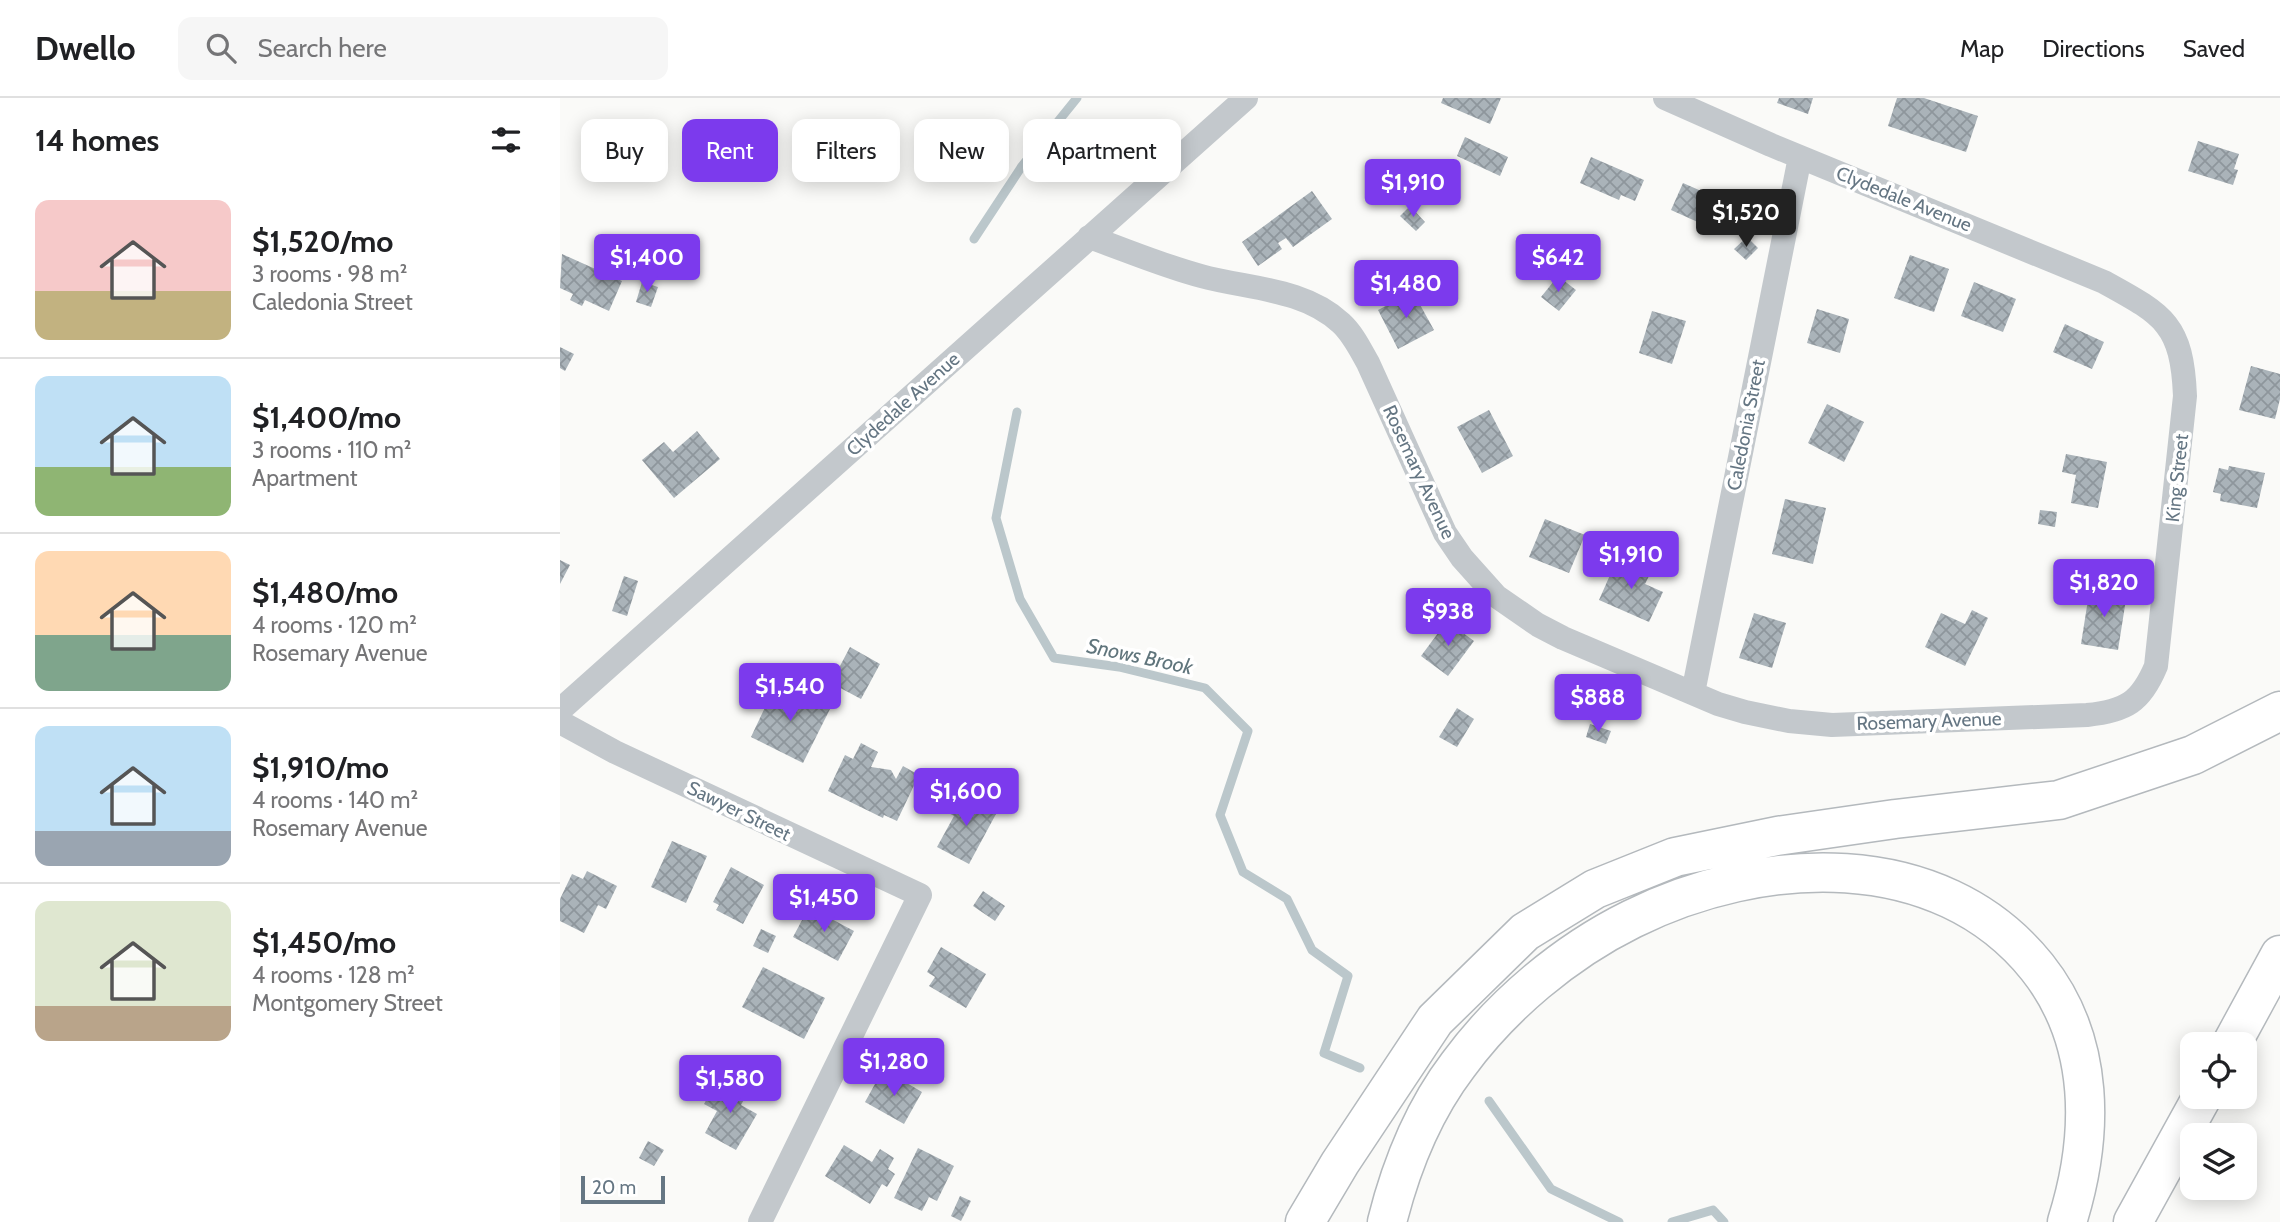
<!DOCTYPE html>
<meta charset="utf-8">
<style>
body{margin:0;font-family:Cabin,sans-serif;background:#f6f6f6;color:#202124;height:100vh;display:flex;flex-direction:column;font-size:26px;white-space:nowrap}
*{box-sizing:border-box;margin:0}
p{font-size:23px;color:#757577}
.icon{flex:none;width:38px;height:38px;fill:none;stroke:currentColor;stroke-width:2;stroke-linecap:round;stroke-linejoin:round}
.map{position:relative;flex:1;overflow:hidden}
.panel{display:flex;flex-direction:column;background:#fff;width:560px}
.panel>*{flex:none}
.guide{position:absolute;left:21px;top:21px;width:665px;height:63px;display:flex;gap:14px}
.tools{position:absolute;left:1620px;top:934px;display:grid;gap:14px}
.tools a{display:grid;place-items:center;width:77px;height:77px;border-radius:14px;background:#fff;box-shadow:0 4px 18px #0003;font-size:35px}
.scale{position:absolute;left:21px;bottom:18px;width:84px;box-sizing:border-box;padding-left:7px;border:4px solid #657683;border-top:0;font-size:19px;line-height:24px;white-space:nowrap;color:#657683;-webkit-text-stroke:5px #fff;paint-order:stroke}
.price{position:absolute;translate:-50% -60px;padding:0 16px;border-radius:7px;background:#7c3aed;color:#fff;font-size:23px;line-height:46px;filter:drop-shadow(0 2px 4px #0008)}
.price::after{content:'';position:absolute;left:50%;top:42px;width:21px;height:16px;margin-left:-10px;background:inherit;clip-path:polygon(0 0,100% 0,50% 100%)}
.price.on{background:#222;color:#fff}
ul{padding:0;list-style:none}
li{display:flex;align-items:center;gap:21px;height:175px;padding:0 35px}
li+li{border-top:2px solid #e0e0e0}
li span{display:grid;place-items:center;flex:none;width:196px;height:140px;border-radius:14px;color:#555}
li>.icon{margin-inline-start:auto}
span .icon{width:84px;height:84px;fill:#fffc;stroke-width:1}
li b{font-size:30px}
h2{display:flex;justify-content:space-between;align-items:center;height:84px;padding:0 35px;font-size:30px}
.chip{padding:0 24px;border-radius:14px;background:#fff;box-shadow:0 4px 18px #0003;font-size:24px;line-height:63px}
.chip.on{background:#7c3aed;color:#fff}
header{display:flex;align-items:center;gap:42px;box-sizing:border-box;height:98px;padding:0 35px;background:#fff;border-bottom:2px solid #e0e0e0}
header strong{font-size:33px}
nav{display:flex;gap:38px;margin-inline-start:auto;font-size:24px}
.search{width:490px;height:63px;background:#f6f6f6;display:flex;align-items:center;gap:18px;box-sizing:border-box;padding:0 24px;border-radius:14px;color:#757577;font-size:26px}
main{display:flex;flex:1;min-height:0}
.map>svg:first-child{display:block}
</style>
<header>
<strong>Dwello</strong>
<div class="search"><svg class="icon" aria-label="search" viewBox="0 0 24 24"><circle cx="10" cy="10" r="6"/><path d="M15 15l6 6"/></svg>Search here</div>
<nav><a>Map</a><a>Directions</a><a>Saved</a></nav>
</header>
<main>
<section class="panel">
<h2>14 homes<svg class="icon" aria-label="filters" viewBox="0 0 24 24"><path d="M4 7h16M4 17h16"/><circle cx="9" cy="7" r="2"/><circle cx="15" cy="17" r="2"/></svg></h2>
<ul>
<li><span style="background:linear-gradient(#f6c9c9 65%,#c2b280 0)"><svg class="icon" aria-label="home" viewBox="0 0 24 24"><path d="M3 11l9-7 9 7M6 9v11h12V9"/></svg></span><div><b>$1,520/mo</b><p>3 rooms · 98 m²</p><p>Caledonia Street</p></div></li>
<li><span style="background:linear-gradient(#bfe0f5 65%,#8fb573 0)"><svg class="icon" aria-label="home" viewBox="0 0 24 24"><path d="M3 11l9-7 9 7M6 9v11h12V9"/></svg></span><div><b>$1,400/mo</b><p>3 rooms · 110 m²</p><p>Apartment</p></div></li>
<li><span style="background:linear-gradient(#ffd9b3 60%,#7fa58c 0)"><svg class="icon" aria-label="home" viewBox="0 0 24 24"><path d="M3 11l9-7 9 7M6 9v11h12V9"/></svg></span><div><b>$1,480/mo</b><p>4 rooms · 120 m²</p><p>Rosemary Avenue</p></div></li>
<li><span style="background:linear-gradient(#bfe0f5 75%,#9aa5b1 0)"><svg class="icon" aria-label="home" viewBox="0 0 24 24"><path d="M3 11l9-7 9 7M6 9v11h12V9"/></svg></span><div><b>$1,910/mo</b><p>4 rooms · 140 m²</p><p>Rosemary Avenue</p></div></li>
<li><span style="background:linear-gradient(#dfe7d0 75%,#b9a48a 0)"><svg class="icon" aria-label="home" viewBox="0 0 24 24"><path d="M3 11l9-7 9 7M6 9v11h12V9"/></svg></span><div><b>$1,450/mo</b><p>4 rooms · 128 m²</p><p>Montgomery Street</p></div></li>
</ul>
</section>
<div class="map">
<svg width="1720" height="1124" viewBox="0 0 1720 1124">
<defs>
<pattern id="building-cross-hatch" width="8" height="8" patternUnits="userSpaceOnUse" patternTransform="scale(1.75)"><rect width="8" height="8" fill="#aab3b9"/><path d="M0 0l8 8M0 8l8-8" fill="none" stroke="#8e969c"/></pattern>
</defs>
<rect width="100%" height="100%" fill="#fafaf8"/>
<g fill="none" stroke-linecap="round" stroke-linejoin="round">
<path stroke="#bbc7cb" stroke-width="9" d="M 414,141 L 462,68 L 517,0
M 457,314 L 436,420 L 460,501 L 494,560 L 559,569 L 645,590 L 688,633 L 660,717 L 683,774 L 727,801 L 752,852 L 788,878 L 764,955 L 800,970
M 929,1003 L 991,1091 L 1059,1124
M 1112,1124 L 1153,1112 L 1164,1124"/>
</g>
<path fill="url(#building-cross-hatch)" d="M 883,0 L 941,0 L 930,26 L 881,5 Z
M 1219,0 L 1253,0 L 1248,16 L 1217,5 Z
M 1337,0 L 1364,0 L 1418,18 L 1406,54 L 1328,28 Z
M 905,39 L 948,59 L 940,78 L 897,58 Z
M 1638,43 L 1679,56 L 1674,71 L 1678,72 L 1673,87 L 1628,73 Z
M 1031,59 L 1084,82 L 1075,103 L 1061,97 L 1059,102 L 1020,85 Z
M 1123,85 L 1164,103 L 1151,130 L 1111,112 Z
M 752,93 L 772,121 L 733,149 L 726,140 L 718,145 L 722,151 L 698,168 L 682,144 Z
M 850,108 L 865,124 L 856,133 L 840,118 Z
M 1187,139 L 1198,150 L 1186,162 L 1174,151 Z
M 2,156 L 62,183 L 49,213 L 25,202 L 22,208 L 10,202 L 13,196 L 0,190 Z
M 1350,157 L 1389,171 L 1374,214 L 1334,200 Z
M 998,178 L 1016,192 L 999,213 L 981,199 Z
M 82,184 L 98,189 L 91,209 L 76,204 Z
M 1414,184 L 1456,201 L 1443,234 L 1401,218 Z
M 853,194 L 874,232 L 838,251 L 818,212 Z
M 1257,211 L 1289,221 L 1280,255 L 1247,245 Z
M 1092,213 L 1126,223 L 1112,266 L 1079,255 Z
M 1505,226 L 1544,244 L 1532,271 L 1493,254 Z
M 0,249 L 14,256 L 5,273 L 0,270 Z
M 1691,268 L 1720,276 L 1720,301 L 1715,321 L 1679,312 Z
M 1267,306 L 1304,324 L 1284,364 L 1248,345 Z
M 929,312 L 953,358 L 922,375 L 897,329 Z
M 137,333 L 160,361 L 114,400 L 82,362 L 104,344 L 113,354 Z
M 1506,356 L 1547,364 L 1538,410 L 1511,405 L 1516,377 L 1502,374 Z
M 1669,368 L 1705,375 L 1697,410 L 1660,403 L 1661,396 L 1653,394 L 1659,370 L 1668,372 Z
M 1225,401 L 1266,410 L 1253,466 L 1212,456 Z
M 1480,412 L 1497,414 L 1495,429 L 1478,426 Z
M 985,421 L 1025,437 L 1009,475 L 969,459 Z
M 1058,459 L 1091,474 L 1085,486 L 1103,494 L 1089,524 L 1039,502 Z
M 0,462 L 10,467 L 0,486 Z
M 64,478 L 78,483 L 67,518 L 52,513 Z
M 1530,489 L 1567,495 L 1558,552 L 1521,546 Z
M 1412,512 L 1428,520 L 1405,568 L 1365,549 L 1381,515 L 1405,526 Z
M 1194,515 L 1226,525 L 1212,570 L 1179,560 Z
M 887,523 L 914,543 L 888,578 L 861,558 Z
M 290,549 L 320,566 L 301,601 L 271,585 Z
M 217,584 L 270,611 L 243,665 L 191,639 Z
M 897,610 L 914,621 L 897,649 L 879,639 Z
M 1030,626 L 1051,633 L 1046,646 L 1026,639 Z
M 301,645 L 318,654 L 311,669 L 331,672 L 336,681 L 343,668 L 359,677 L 337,723 L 324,717 L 323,720 L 268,693 L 285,657 L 293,661 Z
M 398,695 L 436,716 L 409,766 L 377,749 L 394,718 L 387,714 Z
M 112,743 L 147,758 L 126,805 L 91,789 Z
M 171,769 L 204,787 L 183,826 L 156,812 L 159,807 L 153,804 Z
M 27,773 L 57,788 L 46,811 L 38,807 L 24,835 L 0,823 L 0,801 L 12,776 L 23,781 Z
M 423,793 L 445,808 L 435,823 L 413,808 Z
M 249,809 L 294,833 L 278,863 L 233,839 Z
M 201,831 L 216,838 L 208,855 L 193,848 Z
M 381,849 L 426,876 L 406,910 L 369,888 L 375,879 L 367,874 Z
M 203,869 L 265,900 L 244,941 L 182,909 Z
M 320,977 L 337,987 L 340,981 L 362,994 L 344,1026 L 305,1004 Z
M 170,981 L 189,992 L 181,1007 L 197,1016 L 176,1052 L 145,1035 L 157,1013 L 144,1006 L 153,991 L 161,995 Z
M 88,1043 L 104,1052 L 94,1068 L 79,1060 Z
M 284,1047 L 312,1064 L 320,1051 L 334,1060 L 328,1071 L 335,1076 L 327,1089 L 322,1086 L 310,1106 L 265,1078 Z
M 358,1050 L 394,1068 L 377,1103 L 369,1099 L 362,1113 L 334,1100 Z
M 400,1098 L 411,1103 L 401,1123 L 391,1118 Z"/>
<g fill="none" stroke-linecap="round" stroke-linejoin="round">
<defs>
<path id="motorway" d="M 1671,947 L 1720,857
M 745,1124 L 780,1065 L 875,922 L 965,834 L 1035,791 L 1115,759 L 1217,738 L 1335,721 L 1499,702 L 1633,657 L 1720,613
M 827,1124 C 841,1068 863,1013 898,967 C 942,907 1005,854 1072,821 C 1201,757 1379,747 1477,869 C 1536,943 1534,1038 1507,1124
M 1573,1124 L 1642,999"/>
</defs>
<use href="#motorway" stroke="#b4b9bd" stroke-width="41"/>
<path stroke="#c3c8cc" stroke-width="24" d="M 529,139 C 566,152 603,168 641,178 C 688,191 743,190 781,225 C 793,236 800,251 808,265 L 885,435 L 902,460 L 936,498 L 978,527 L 1003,540 L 1158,606 L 1185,614 L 1229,623 L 1272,627 L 1527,617 C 1566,613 1581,604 1596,568 L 1625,298 C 1622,226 1604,217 1544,184 L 1211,47 L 1105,0
M 1133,595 L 1240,59
M 0,612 L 686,0
M 0,624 L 55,654 L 360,797 L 200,1124"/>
<use href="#motorway" stroke="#fff" stroke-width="38"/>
</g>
<g text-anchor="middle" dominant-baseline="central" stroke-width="7" stroke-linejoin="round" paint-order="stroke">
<g font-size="19" fill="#657683" stroke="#fff">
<text transform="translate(1344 101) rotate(22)">Clydedale Avenue</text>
<text transform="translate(343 306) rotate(-42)">Clydedale Avenue</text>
<text transform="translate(1186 327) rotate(-79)">Caledonia Street</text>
<text transform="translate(859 374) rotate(65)">Rosemary Avenue</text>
<text transform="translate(1617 380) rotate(-84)">King Street</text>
<text transform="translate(1369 623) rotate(-2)">Rosemary Avenue</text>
<text transform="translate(179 713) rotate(26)">Sawyer Street</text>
</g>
<g font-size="21" font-style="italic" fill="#60757c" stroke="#fff">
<text transform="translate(580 558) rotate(12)">Snows Brook</text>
</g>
</g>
</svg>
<div class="tools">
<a><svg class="icon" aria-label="locate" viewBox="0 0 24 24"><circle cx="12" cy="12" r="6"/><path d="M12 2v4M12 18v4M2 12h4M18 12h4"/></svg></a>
<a><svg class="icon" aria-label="layers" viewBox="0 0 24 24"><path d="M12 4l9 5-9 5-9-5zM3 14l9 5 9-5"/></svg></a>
</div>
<div class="scale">20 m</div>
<b class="price" style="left:853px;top:121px">$1,910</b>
<b class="price on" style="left:1186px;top:151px">$1,520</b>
<b class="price" style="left:87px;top:196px">$1,400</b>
<b class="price" style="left:998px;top:196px">$642</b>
<b class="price" style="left:846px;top:222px">$1,480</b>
<b class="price" style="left:1071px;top:493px">$1,910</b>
<b class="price" style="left:1544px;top:521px">$1,820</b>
<b class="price" style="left:888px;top:550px">$938</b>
<b class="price" style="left:230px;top:625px">$1,540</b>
<b class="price" style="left:1038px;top:636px">$888</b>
<b class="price" style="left:406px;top:730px">$1,600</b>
<b class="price" style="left:264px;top:836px">$1,450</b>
<b class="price" style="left:334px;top:1000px">$1,280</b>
<b class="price" style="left:170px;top:1017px">$1,580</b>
<div class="guide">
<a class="chip">Buy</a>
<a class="chip on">Rent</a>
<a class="chip">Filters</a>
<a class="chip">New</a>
<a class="chip">Apartment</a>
</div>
</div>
</main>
